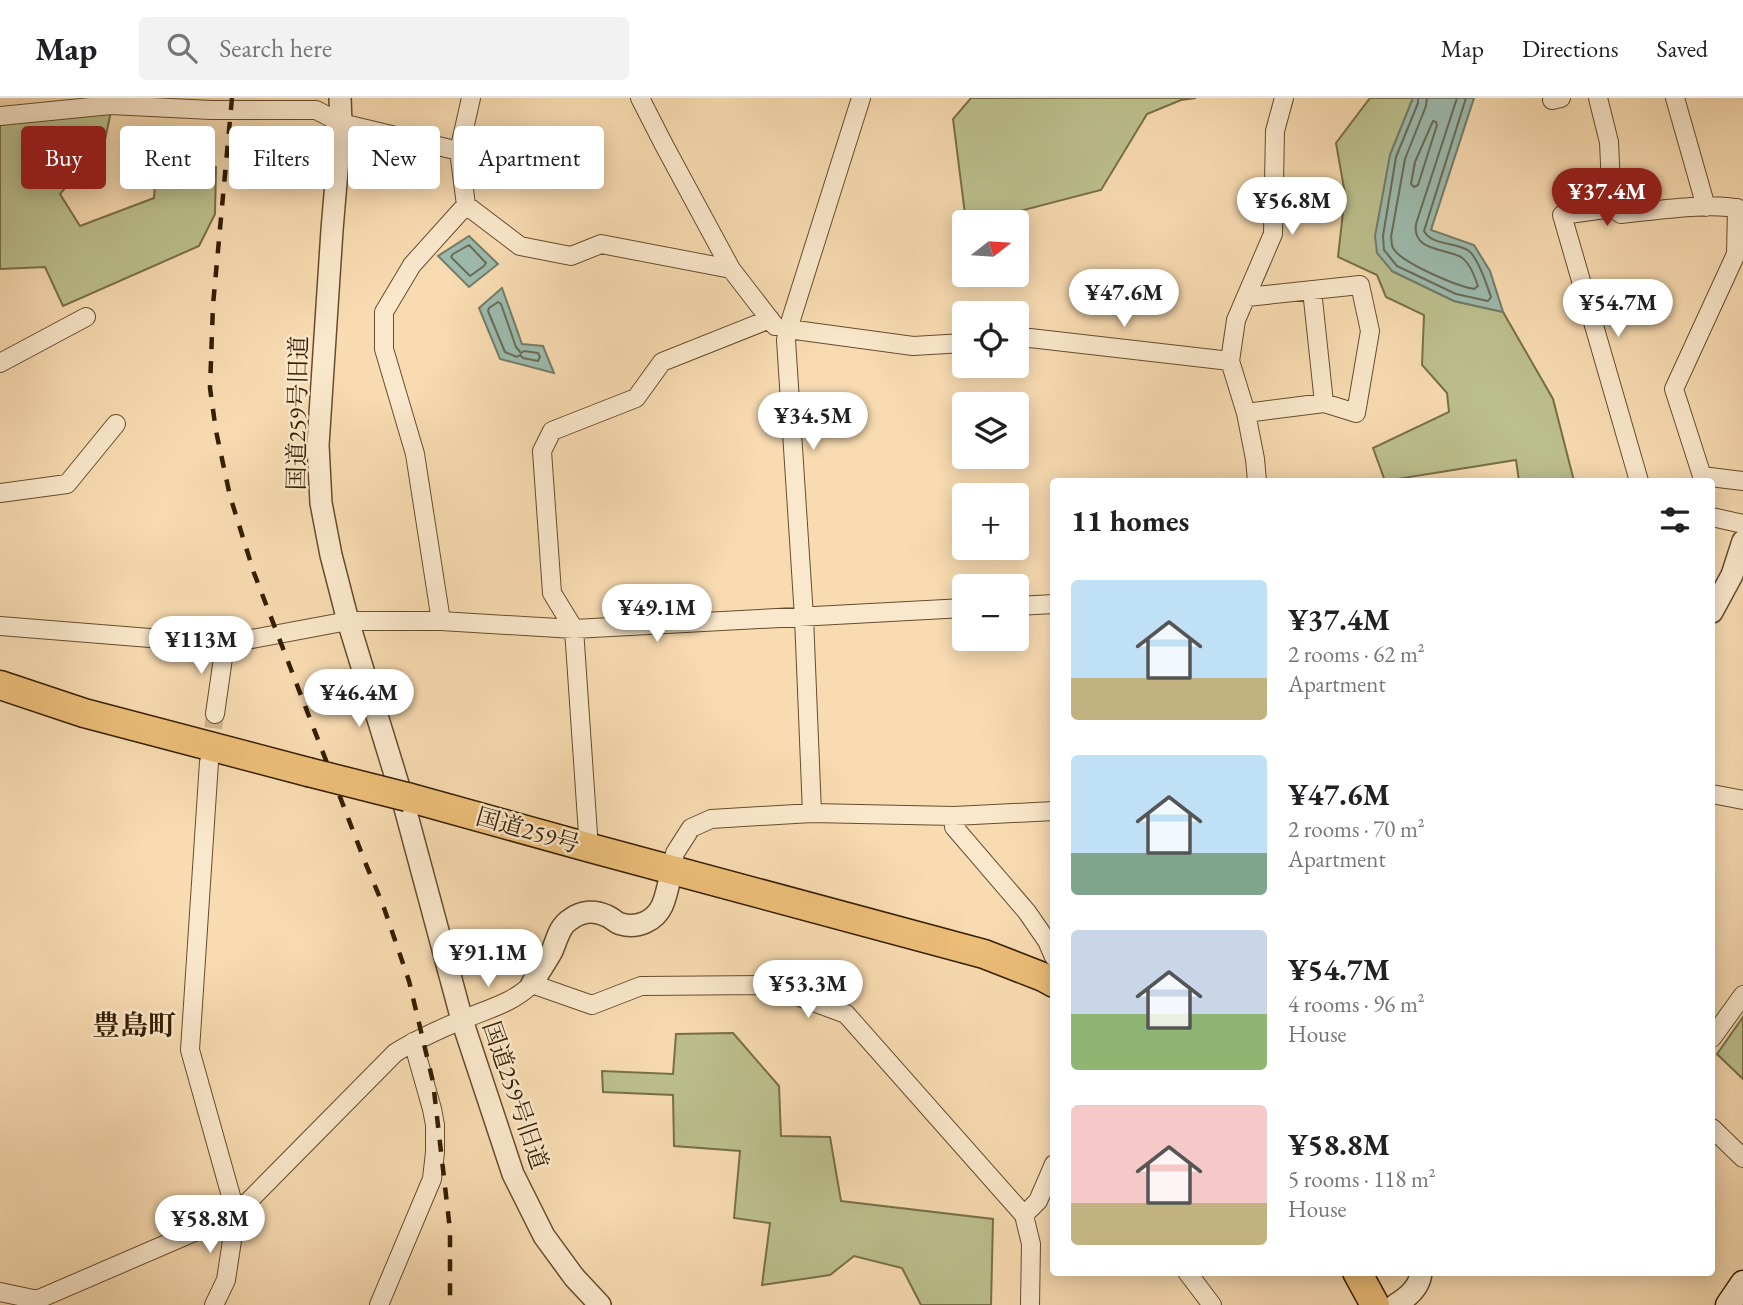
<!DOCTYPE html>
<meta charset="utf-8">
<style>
body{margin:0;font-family:"EB Garamond","Noto Serif JP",serif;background:#f2f2f2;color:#202124;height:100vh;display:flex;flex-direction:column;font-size:26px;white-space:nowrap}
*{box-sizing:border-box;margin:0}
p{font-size:23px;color:#757577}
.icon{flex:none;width:38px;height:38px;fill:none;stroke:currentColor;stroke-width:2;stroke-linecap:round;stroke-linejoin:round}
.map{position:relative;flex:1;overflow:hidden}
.side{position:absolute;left:1050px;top:380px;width:665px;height:798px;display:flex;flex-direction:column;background:#fff;border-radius:7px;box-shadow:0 4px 18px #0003}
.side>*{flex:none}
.hud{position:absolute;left:21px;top:28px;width:665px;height:63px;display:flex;gap:14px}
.needle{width:46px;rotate:73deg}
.controls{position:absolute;left:952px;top:112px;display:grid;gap:14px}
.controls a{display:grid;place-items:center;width:77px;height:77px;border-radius:7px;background:#fff;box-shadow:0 4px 18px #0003;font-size:35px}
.price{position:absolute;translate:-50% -60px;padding:0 16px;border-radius:24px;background:#fff;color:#222;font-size:23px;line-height:46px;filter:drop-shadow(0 2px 4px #0008)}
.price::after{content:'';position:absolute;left:50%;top:42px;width:21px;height:16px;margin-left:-10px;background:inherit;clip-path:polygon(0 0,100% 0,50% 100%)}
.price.selected{background:#8f2418;color:#fff}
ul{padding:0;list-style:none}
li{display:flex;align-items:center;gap:21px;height:175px;padding:0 21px}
li span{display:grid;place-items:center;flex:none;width:196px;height:140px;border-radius:7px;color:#555}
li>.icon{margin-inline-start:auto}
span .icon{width:84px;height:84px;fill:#fffc;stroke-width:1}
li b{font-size:30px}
h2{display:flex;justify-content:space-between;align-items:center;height:84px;padding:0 21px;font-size:30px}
.pill{padding:0 24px;border-radius:7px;background:#fff;box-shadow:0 4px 18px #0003;font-size:24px;line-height:63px}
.pill.selected{background:#8f2418;color:#fff}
header{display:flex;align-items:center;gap:42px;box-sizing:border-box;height:98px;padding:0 35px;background:#fff;border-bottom:2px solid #e0e0e0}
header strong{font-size:33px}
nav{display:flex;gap:38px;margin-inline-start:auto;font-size:24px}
.search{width:490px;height:63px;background:#f2f2f2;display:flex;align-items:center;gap:18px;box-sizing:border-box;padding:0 24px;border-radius:7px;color:#757577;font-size:26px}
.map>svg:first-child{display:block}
</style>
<header>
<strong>Map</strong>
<div class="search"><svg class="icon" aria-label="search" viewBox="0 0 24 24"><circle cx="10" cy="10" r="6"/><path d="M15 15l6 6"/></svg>Search here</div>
<nav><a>Map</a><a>Directions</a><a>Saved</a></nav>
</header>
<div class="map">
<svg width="1743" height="1207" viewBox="0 0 1743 1207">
<rect width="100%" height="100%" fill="#f8dbb1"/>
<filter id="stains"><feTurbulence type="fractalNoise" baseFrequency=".00286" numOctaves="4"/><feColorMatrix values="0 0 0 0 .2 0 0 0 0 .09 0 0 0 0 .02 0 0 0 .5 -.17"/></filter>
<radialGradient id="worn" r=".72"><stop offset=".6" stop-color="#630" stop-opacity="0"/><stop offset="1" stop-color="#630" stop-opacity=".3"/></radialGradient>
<path fill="#bcc08d" stroke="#786f47" stroke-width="2" d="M 971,0 L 1196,0 L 1181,2 L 1147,16 L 1101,92 L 977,124 L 966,124 L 953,21 Z
M 1370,0 L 1413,0 L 1390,57 L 1392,173 L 1454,203 L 1503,214 L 1553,301 L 1574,383 L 1519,383 L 1516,362 L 1385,383 L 1373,350 L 1449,314 L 1447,295 L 1422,267 L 1424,217 L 1386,199 L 1377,177 L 1338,159 L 1345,96 L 1336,45 Z
M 111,13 L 105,42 L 60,96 L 80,128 L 154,100 L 156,70 L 182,59 L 216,69 L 215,116 L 199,148 L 63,208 L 45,169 L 0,171 L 0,27 Z
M 1743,919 L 1743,981 L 1717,956 Z
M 733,935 L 779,988 L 781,1038 L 830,1039 L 841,1103 L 993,1121 L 991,1207 L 921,1207 L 902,1170 L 854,1158 L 830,1177 L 762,1187 L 770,1125 L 734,1120 L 740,1053 L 674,1048 L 673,997 L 603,994 L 602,973 L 673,976 L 676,936 Z"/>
<path fill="#9dbbae" stroke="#737c69" stroke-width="2" d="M 1413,0 L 1474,0 L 1431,132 L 1474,147 L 1490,173 L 1503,214 L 1454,203 L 1392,173 L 1377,155 L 1375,138 L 1390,57 Z
M 469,138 L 498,166 L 469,189 L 438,158 Z
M 502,190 L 522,246 L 543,248 L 554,275 L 500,261 L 479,210 Z"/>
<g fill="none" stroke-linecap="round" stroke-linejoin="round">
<path stroke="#696c58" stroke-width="2" d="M 1418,0 L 1418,5 L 1396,59 L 1383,138 L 1384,152 L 1397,168 L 1456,196 L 1488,203 L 1491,199 C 1487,188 1479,161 1469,153 C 1457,144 1432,148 1424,133 L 1466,0
M 1427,0 L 1426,8 L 1405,61 L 1391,139 C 1392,142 1391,147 1393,150 C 1401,165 1457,188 1474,191 L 1478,188 C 1475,179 1469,164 1461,159 C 1444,150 1412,153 1416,126 L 1457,0
M 1433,23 L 1436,24 L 1437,27 L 1418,87 L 1414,89 L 1411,86 L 1415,64 Z
M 469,147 L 486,165 L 484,168 L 470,178 L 451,159 L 453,156 Z
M 498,204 L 501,206 L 516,249 L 521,255 L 524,253 L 538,255 L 540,259 L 538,263 L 523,260 L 520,257 L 517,259 L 505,254 L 488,213 L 489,210 Z"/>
<path stroke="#d1b58e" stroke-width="18" stroke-dasharray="18 9" stroke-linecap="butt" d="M 210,657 L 215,616"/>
<defs>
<path id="minor" d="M 471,0 L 459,53 L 466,107 L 520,148 L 571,158 L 601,146 L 731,171
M 640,0 L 664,47 L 731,171 L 775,228
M 1598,0 L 1609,44 L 1612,110 L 1621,116 C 1653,113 1713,103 1743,112
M 1675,0 L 1706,109
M 1552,2 L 1561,0
M 0,18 L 111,7 L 211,12 L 316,12 L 341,25 L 459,53
M 1612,110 L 1562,117 L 1639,383
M 1737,110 L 1736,156 L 1674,291 L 1702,378 L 1743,383
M 1312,192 L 1324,305
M 788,231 L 913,248 L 964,245
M 1017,241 L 1030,240 L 1230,263
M 0,265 L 86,219
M 1246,315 L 1324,305 L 1356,315 L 1370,233 L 1360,187 L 1247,199
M 1257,383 L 1255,361 L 1246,315 L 1230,263 L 1236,222 L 1273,136 L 1275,33 L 1284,0
M 0,395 L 67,386 L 116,326
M 1712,419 L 1743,426
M 1017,508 L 1054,506
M 441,523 L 415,356 L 384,251 L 384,214 L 412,167 L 466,107
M 0,528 L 225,546 L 348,523 L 441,523 L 574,531 L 964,510
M 215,616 L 225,546
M 209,664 L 190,952 L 236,1116 L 226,1182 L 214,1207
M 1712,696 L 1743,702
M 812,715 L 804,519 L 786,242 L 788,231 L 861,0
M 954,718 L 954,729 L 1027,814 L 1047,843 L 1054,859
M 587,749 L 588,736 L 574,531 L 552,495 L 542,353 L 552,333 L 636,300 L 662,264 L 770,221
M 672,771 L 675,755 L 691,730 L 711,721 L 812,715 L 954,718 L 1054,713
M 1712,940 L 1743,897
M 1712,1030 L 1743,1060
M 1024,1117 L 1038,1103 L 1054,1066
M 1187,1174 L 1212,1207
M 0,1194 L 38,1202
M 25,1207 L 236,1116 L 395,955 C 417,941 440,931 464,921 C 488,911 513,905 532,886 L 592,907 L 641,888 L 767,887 L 846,916 L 1024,1117 L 1031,1146 L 1030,1207
M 379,1207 L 432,1081 L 435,1054 L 435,1027 L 432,1011 L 413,944"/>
<path id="tertiary" d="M 340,0 L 341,25 L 332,132 L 318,347 L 321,405 L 331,457 L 348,523 L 402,699 L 462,922 L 513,1076 L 544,1138 L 574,1179 L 600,1207
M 1712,514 L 1732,477 L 1743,443
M 532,886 C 538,875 546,864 552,853 C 557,842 559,828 571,821 C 582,813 595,812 607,818 C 612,820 616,825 621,826 C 637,831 655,823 662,808 C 667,797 669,783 672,771
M 1395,1207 C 1407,1200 1420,1190 1421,1174"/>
<path id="secondary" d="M 1728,1207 L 1743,1185"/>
<path id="trunk" d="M 0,587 L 84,615 L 308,674
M 407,699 L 587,749 L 984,856 L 1043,879 L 1054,885
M 1357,1174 L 1375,1207"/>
</defs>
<use href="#minor" stroke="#664d2d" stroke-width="20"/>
<use href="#tertiary" stroke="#664d2d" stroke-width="24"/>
<use href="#secondary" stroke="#351e01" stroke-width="27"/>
<use href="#trunk" stroke="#351e01" stroke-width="31"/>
<use href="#minor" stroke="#fae8cc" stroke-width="18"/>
<use href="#tertiary" stroke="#fae8cc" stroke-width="21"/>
<use href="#secondary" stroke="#fae8cc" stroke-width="24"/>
<use href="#trunk" stroke="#ecbe78" stroke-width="28"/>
<path stroke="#351e01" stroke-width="4.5" stroke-dasharray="12 12" stroke-linecap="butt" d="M 232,0 L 213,207 L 210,290 L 216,333 L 230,398 L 254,475 L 365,764 L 383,807 L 409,883 L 433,984 L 450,1132 L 450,1207"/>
<defs>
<path id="trunk-bridge" d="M 308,674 L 407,699"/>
</defs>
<use href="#trunk-bridge" stroke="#351e01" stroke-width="31" stroke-linecap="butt"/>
<use href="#trunk-bridge" stroke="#ecbe78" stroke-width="28"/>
</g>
<g text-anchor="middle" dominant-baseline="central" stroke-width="5" stroke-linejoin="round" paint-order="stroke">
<g font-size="24" fill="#351e01" stroke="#fae8cc">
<text transform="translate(297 315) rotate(-89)">国道259号旧道</text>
<text transform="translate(528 732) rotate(16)">国道259号</text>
<text transform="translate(516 997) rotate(71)">国道259号旧道</text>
</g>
<g font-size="28" font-weight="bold" fill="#351e01" stroke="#fae8cc">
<text x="134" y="927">豊島町</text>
</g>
</g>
<rect width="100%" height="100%" filter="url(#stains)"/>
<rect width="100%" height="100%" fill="url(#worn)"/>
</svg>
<div class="controls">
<a><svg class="needle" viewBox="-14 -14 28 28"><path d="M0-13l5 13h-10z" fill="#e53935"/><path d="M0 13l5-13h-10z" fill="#757577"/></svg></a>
<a><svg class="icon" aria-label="locate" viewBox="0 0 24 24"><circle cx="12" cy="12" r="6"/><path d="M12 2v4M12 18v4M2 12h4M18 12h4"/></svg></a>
<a><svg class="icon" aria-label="layers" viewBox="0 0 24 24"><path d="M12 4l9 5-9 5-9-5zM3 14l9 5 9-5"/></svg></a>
<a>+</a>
<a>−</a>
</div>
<b class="price selected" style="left:1607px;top:130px">¥37.4M</b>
<b class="price" style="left:1292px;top:139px">¥56.8M</b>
<b class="price" style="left:1124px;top:231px">¥47.6M</b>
<b class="price" style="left:1618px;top:241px">¥54.7M</b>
<b class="price" style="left:813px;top:354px">¥34.5M</b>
<b class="price" style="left:657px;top:546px">¥49.1M</b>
<b class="price" style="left:201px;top:578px">¥113M</b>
<b class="price" style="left:359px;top:631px">¥46.4M</b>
<b class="price" style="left:488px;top:891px">¥91.1M</b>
<b class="price" style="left:808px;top:922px">¥53.3M</b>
<b class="price" style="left:210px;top:1157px">¥58.8M</b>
<div class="hud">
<a class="pill selected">Buy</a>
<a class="pill">Rent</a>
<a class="pill">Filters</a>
<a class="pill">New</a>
<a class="pill">Apartment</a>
</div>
<section class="side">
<h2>11 homes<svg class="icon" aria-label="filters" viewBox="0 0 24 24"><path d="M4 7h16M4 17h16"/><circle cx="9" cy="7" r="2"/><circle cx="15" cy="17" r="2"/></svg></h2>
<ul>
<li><span style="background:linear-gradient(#bfe0f5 70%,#c2b280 0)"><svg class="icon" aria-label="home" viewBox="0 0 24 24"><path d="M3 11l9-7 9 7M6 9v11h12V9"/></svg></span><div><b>¥37.4M</b><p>2 rooms · 62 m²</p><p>Apartment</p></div></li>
<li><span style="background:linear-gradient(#bfe0f5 70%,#7fa58c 0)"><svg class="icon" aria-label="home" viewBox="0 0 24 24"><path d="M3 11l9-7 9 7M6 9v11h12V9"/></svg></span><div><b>¥47.6M</b><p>2 rooms · 70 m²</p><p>Apartment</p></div></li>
<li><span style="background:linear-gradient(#c9d6e8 60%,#8fb573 0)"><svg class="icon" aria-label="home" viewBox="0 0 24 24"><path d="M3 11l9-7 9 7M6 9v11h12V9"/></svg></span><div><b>¥54.7M</b><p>4 rooms · 96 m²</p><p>House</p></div></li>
<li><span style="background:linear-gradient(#f6c9c9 70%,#c2b280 0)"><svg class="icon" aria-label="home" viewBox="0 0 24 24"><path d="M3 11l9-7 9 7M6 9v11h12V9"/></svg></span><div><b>¥58.8M</b><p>5 rooms · 118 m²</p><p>House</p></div></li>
</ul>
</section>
</div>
